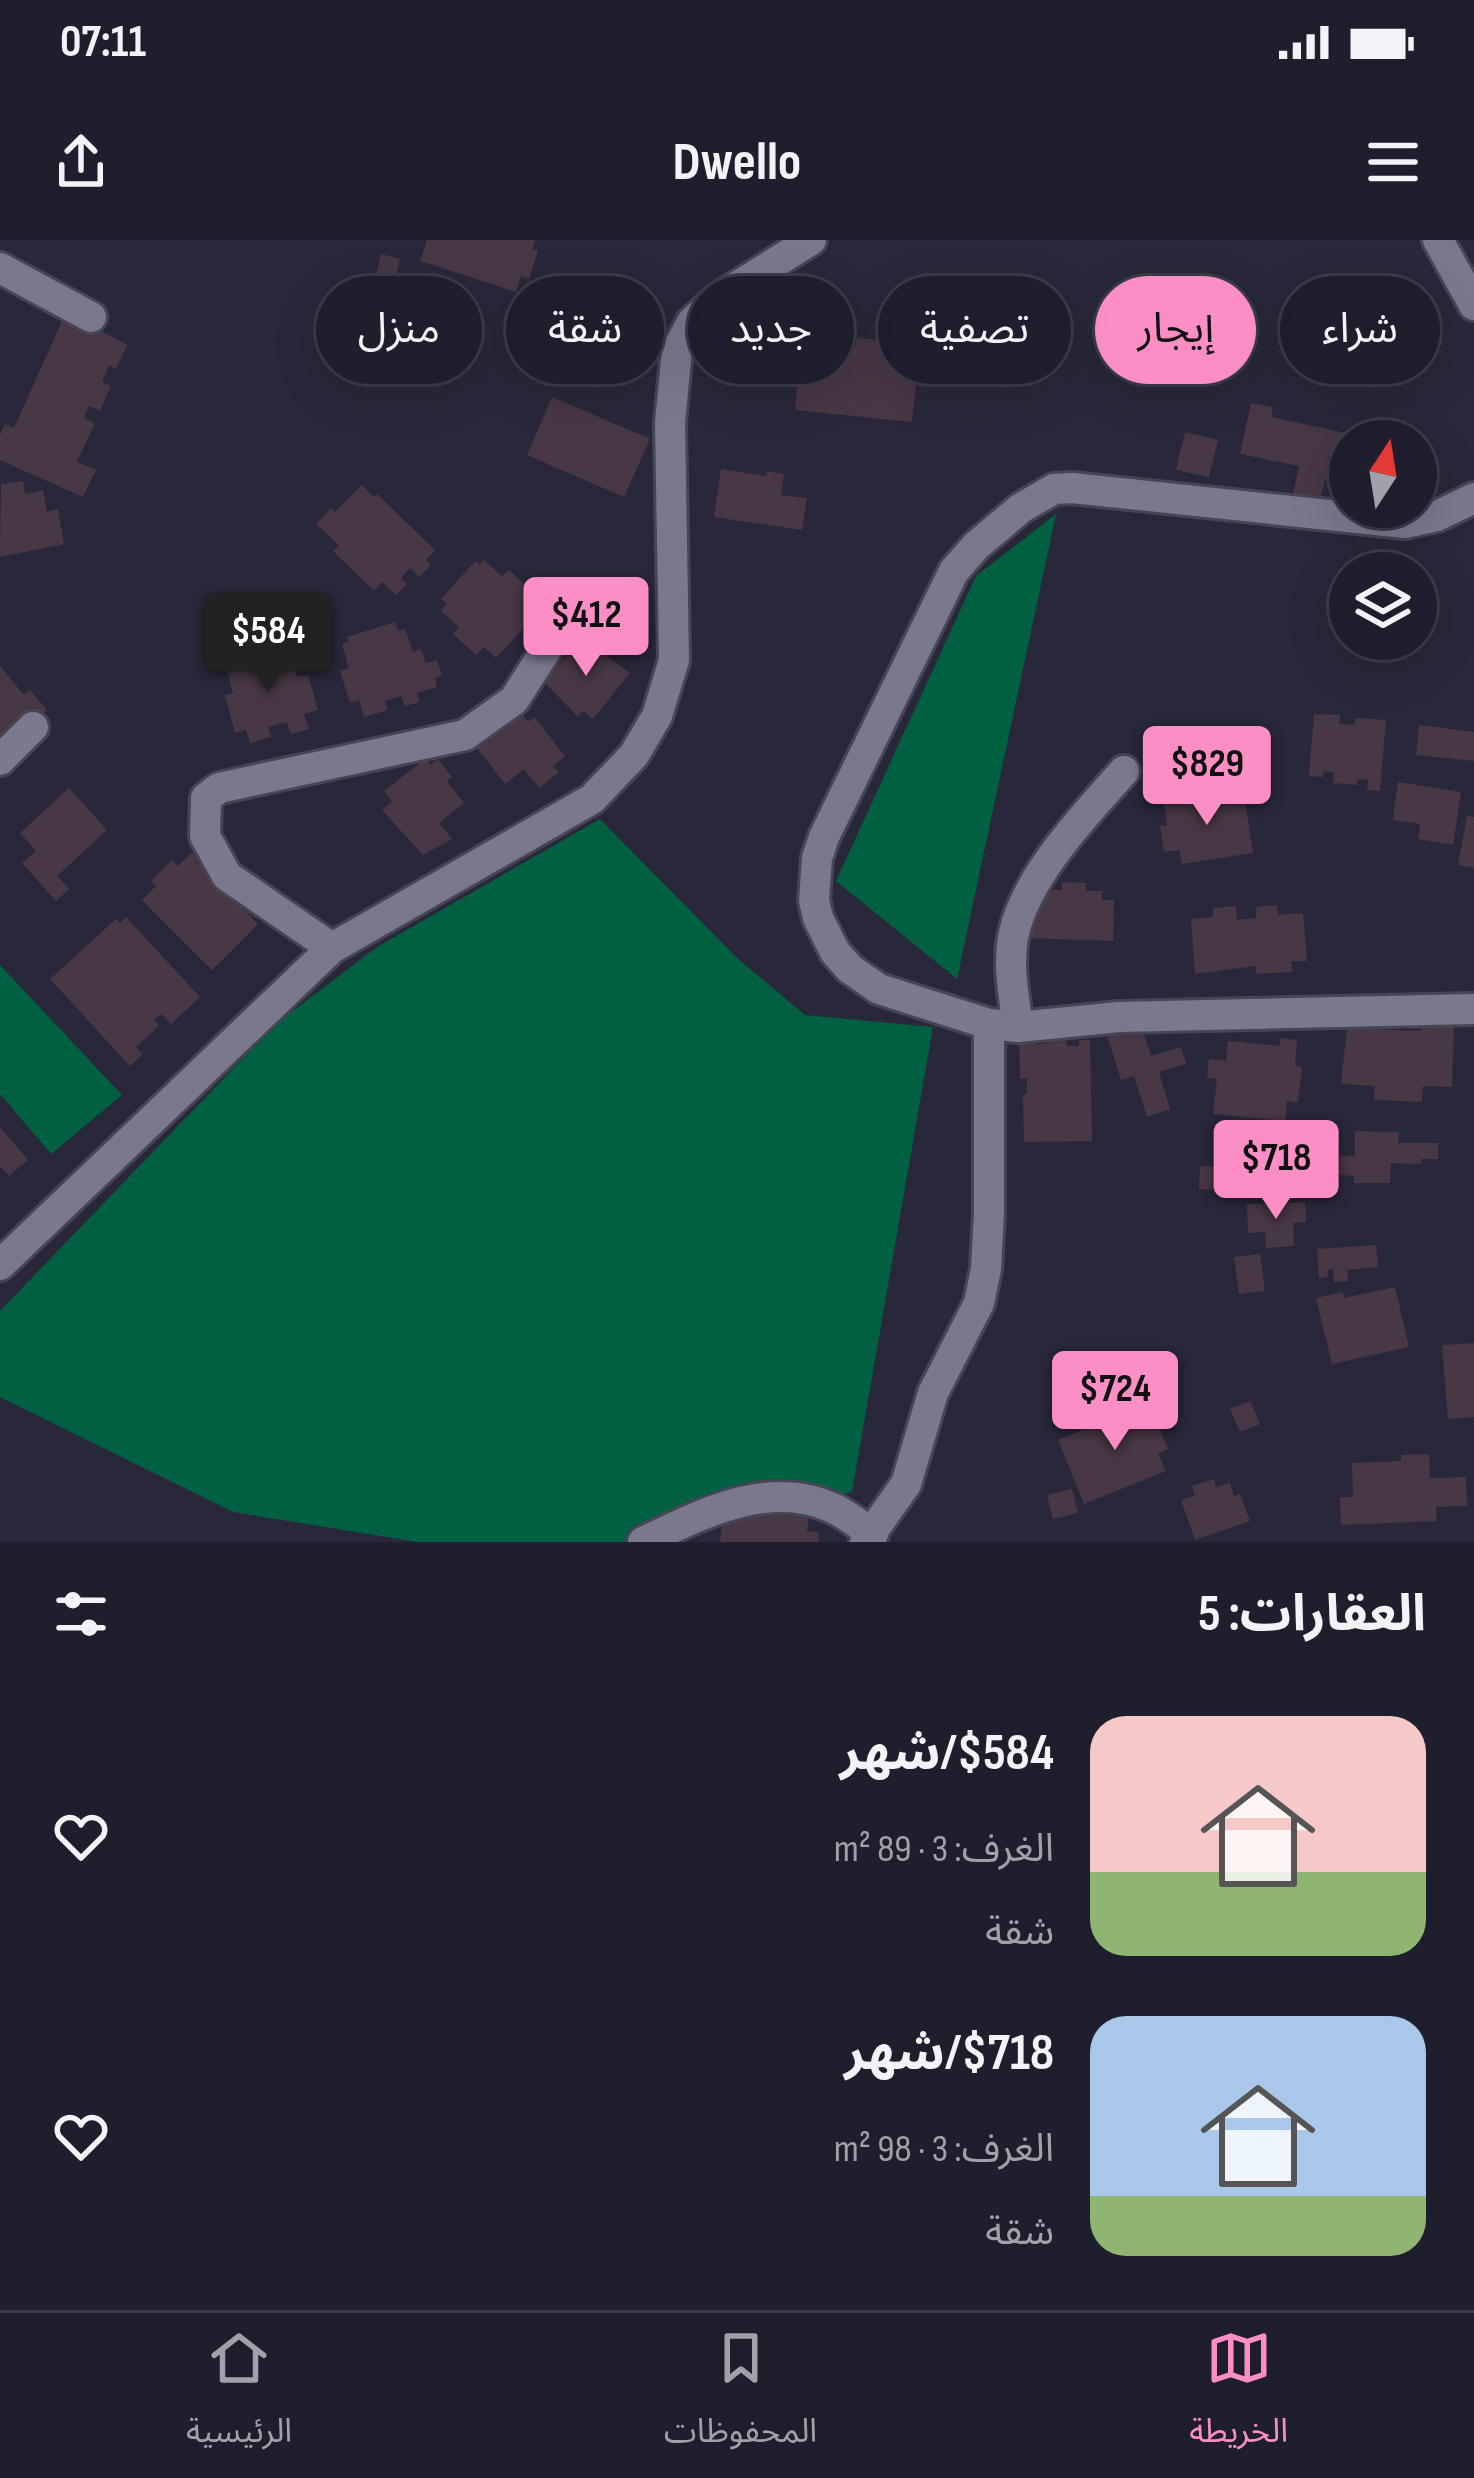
<!DOCTYPE html>
<html lang="ar">
<meta charset="utf-8">
<style>
body{margin:0;font-family:"Sofia Sans Condensed","Noto Sans Arabic",sans-serif;background:#272734;color:#f1f3f6;direction:rtl;height:100vh;display:flex;flex-direction:column;font-size:45px;white-space:nowrap}
*{box-sizing:border-box;margin:0}
p{font-size:39px;color:#a1a2a9}
.icon{flex:none;width:66px;height:66px;fill:none;stroke:currentColor;stroke-width:2;stroke-linecap:round;stroke-linejoin:round}
.map{position:relative;height:1302px;overflow:hidden;direction:ltr}
.drawer{display:flex;flex-direction:column;background:#1f1e2c;flex:1}
.drawer>*{flex:none}
.guide{position:absolute;left:36px;top:36px;width:1404px;height:108px;direction:rtl;display:flex;gap:24px}
.needle{width:78px;rotate:12deg}
.buttons{position:absolute;left:1329px;top:180px;display:grid;gap:24px}
.buttons a{display:grid;place-items:center;width:108px;height:108px;border-radius:50%;background:#1f1e2c;box-shadow:0 12px 48px #0002,0 0 0 3px #3c3c48;font-size:60px}
.price{position:absolute;translate:-50% -102px;padding:0 27px;border-radius:12px;background:#fb8fc5;color:#111;font-size:39px;line-height:78px;filter:drop-shadow(0 3px 6px #0008)}
.price::after{content:'';position:absolute;left:50%;top:72px;width:36px;height:27px;margin-left:-18px;background:inherit;clip-path:polygon(0 0,100% 0,50% 100%)}
.price.current{background:#222;color:#fff}
ul{padding:0;list-style:none}
li{display:flex;align-items:center;gap:36px;height:300px;padding:0 48px}
li span{display:grid;place-items:center;flex:none;width:336px;height:240px;border-radius:36px;color:#555}
li>.icon{margin-inline-start:auto}
span .icon{width:144px;height:144px;fill:#fffc;stroke-width:1}
li b{font-size:51px}
h2{display:flex;justify-content:space-between;align-items:center;height:144px;padding:0 48px;font-size:51px}
.tag{padding:0 42px;border-radius:54px;background:#1f1e2c;box-shadow:0 12px 48px #0002,0 0 0 3px #3c3c48;font-size:42px;line-height:108px}
.tag.current{background:#fb8fc5;color:#111}
.status{display:flex;justify-content:space-between;align-items:center;height:84px;padding:0 60px;background:#1f1e2c;direction:ltr}
.status svg{height:33px;fill:currentColor}
header{display:flex;justify-content:space-between;align-items:center;height:156px;padding:0 48px;background:#1f1e2c;font-size:54px;font-weight:700}
.tabs{display:flex;justify-content:space-around;align-items:center;height:168px;border-top:3px solid #3c3c48;background:#1f1e2c;font-size:33px;color:#a1a2a9}
.tabs a{display:grid;justify-items:center;gap:6px}
.tabs .current{color:#fb8fc5}
.map>svg:first-child{display:block}
</style>
<div class="status"><b>07:11</b><svg viewBox="0 0 49 12"><path d="M0 12V9h3v3zM5 12V6h3v6zM10 12V3h3v9zM15 12V0h3v12zM26 1h20v11H26zM47 4h2v5h-2z"/></svg></div>
<header><svg class="icon" aria-label="menu" viewBox="0 0 24 24"><path d="M4 6h16M4 12h16M4 18h16"/></svg>Dwello<svg class="icon" aria-label="share" viewBox="0 0 24 24"><path d="M12 15V3M7 8l5-5 5 5M5 13v7h14v-7"/></svg></header>
<div class="map">
<svg width="1474" height="1302" viewBox="0 0 1474 1302">
<rect width="100%" height="100%" fill="#29283a"/>
<path fill="#026042" d="M 1056,274 L 957,739 L 836,641 L 976,336 Z
M 600,579 L 736,717 L 805,775 L 933,787 L 852,1252 L 622,1302 L 417,1302 L 233,1272 L 0,1157 L 0,1071 L 277,783 L 377,707 Z
M 0,725 L 122,855 L 51,914 L 0,854 Z"/>
<path fill="#483745" d="M 427,0 L 535,0 L 532,9 L 538,11 L 529,39 L 521,36 L 516,52 L 420,21 Z
M 381,14 L 400,19 L 395,40 L 376,36 Z
M 62,81 L 81,89 L 84,81 L 127,105 L 116,129 L 109,125 L 102,142 L 111,146 L 100,171 L 89,166 L 84,178 L 95,183 L 77,222 L 96,230 L 83,257 L 0,220 L 0,195 L 5,184 L 14,188 Z
M 857,98 L 900,102 L 899,111 L 919,113 L 912,182 L 795,170 L 802,104 L 819,106 L 818,112 L 839,114 L 840,106 L 855,107 Z
M 552,157 L 650,199 L 624,257 L 527,215 Z
M 1251,163 L 1273,167 L 1271,177 L 1346,193 L 1344,204 L 1350,205 L 1350,219 L 1345,243 L 1325,239 L 1320,260 L 1293,254 L 1299,226 L 1240,214 Z
M 1185,192 L 1218,200 L 1209,237 L 1176,230 Z
M 721,229 L 766,236 L 767,231 L 784,234 L 781,255 L 807,258 L 802,290 L 714,277 Z
M 23,241 L 25,254 L 43,250 L 47,272 L 58,269 L 64,304 L 0,317 L 1,244 Z
M 362,245 L 374,257 L 377,254 L 435,310 L 426,320 L 431,325 L 419,337 L 410,328 L 401,338 L 407,344 L 396,355 L 382,342 L 374,351 L 333,311 L 339,305 L 316,284 L 331,268 L 335,272 Z
M 484,320 L 502,336 L 509,330 L 535,354 L 529,360 L 540,370 L 496,418 L 484,407 L 476,415 L 453,394 L 459,387 L 441,371 L 447,364 L 441,359 L 475,321 L 480,325 Z
M 395,382 L 398,391 L 405,389 L 413,412 L 421,409 L 426,423 L 437,420 L 442,436 L 435,438 L 437,447 L 417,453 L 420,462 L 405,466 L 401,456 L 385,461 L 388,470 L 364,477 L 359,460 L 350,463 L 340,431 L 349,428 L 342,404 L 348,402 L 347,397 Z
M 580,398 L 630,433 L 593,479 L 583,471 L 578,477 L 544,442 Z
M 281,408 L 283,416 L 291,414 L 297,437 L 308,435 L 318,470 L 304,474 L 309,489 L 291,494 L 287,482 L 268,487 L 271,497 L 250,503 L 246,490 L 235,493 L 225,455 L 233,453 L 227,431 L 231,430 L 229,422 Z
M 0,426 L 24,455 L 30,450 L 47,470 L 20,492 L 14,486 L 0,497 Z
M 521,473 L 528,482 L 534,477 L 565,516 L 553,526 L 559,532 L 539,548 L 524,529 L 505,544 L 473,503 L 485,492 L 490,498 Z
M 1314,474 L 1340,475 L 1339,484 L 1355,485 L 1355,478 L 1386,480 L 1380,551 L 1367,550 L 1368,540 L 1357,539 L 1357,545 L 1333,543 L 1334,532 L 1324,531 L 1323,537 L 1309,536 Z
M 1419,485 L 1474,492 L 1474,521 L 1416,515 Z
M 426,518 L 431,525 L 438,519 L 452,537 L 447,541 L 464,563 L 439,583 L 452,599 L 423,615 L 382,570 L 392,562 L 384,551 Z
M 1398,542 L 1461,552 L 1453,605 L 1418,599 L 1420,584 L 1393,580 Z
M 69,548 L 107,590 L 57,636 L 69,649 L 56,661 L 22,623 L 36,611 L 20,593 Z
M 1212,554 L 1213,559 L 1244,555 L 1253,613 L 1182,624 L 1179,610 L 1164,612 L 1160,586 L 1167,585 L 1164,564 Z
M 1467,576 L 1474,577 L 1474,628 L 1458,625 Z
M 192,612 L 206,626 L 203,629 L 258,684 L 212,730 L 142,660 L 156,646 L 151,641 L 172,620 L 178,626 Z
M 1062,642 L 1086,643 L 1086,651 L 1102,651 L 1102,660 L 1114,660 L 1113,701 L 1027,698 L 1036,656 L 1047,657 L 1047,650 L 1062,650 Z
M 1277,665 L 1278,675 L 1303,673 L 1307,721 L 1291,721 L 1292,732 L 1256,734 L 1255,726 L 1195,734 L 1191,679 L 1213,677 L 1213,668 L 1236,666 L 1237,680 L 1256,678 L 1256,667 Z
M 126,677 L 200,757 L 171,784 L 161,774 L 154,780 L 159,786 L 136,807 L 143,814 L 130,826 L 50,739 L 116,679 L 120,683 Z
M 1141,785 L 1151,816 L 1181,807 L 1186,824 L 1159,832 L 1170,869 L 1147,877 L 1134,836 L 1121,840 L 1107,795 Z
M 1421,786 L 1454,787 L 1452,847 L 1423,846 L 1422,862 L 1374,860 L 1375,846 L 1341,844 L 1347,788 L 1421,791 Z
M 1019,798 L 1035,798 L 1035,805 L 1066,800 L 1067,806 L 1079,806 L 1079,800 L 1090,800 L 1092,901 L 1024,902 L 1023,855 L 1027,854 L 1027,838 L 1020,839 Z
M 1280,798 L 1297,800 L 1295,826 L 1302,827 L 1298,862 L 1287,861 L 1285,881 L 1213,874 L 1217,839 L 1207,838 L 1209,819 L 1226,821 L 1228,801 L 1280,806 Z
M 0,887 L 28,920 L 9,936 L 0,926 Z
M 1355,891 L 1399,892 L 1398,903 L 1438,903 L 1438,919 L 1421,919 L 1421,924 L 1391,923 L 1390,943 L 1354,943 L 1354,936 L 1339,935 L 1340,916 L 1355,916 Z
M 1200,926 L 1224,927 L 1223,950 L 1199,949 Z
M 1305,962 L 1306,982 L 1293,983 L 1294,1006 L 1266,1008 L 1265,992 L 1248,993 L 1247,964 Z
M 1376,1005 L 1378,1027 L 1347,1030 L 1348,1041 L 1334,1042 L 1333,1029 L 1327,1030 L 1328,1037 L 1319,1038 L 1317,1009 Z
M 1260,1014 L 1265,1051 L 1239,1054 L 1234,1017 Z
M 1395,1047 L 1409,1107 L 1332,1124 L 1316,1058 L 1343,1052 L 1344,1058 Z
M 1474,1103 L 1474,1177 L 1448,1179 L 1442,1105 Z
M 1250,1161 L 1260,1184 L 1240,1192 L 1230,1169 Z
M 1149,1163 L 1168,1209 L 1158,1214 L 1166,1231 L 1084,1264 L 1058,1200 Z
M 1429,1214 L 1430,1238 L 1466,1237 L 1467,1266 L 1436,1267 L 1437,1281 L 1341,1285 L 1340,1257 L 1353,1257 L 1352,1223 L 1401,1221 L 1401,1215 Z
M 1214,1239 L 1216,1247 L 1230,1243 L 1234,1256 L 1240,1254 L 1250,1281 L 1195,1300 L 1181,1260 L 1195,1255 L 1192,1246 Z
M 1072,1249 L 1078,1273 L 1053,1279 L 1047,1255 Z
M 748,1268 L 809,1274 L 807,1291 L 819,1292 L 818,1302 L 720,1302 L 723,1276 L 747,1278 Z"/>
<g fill="none" stroke-linecap="round" stroke-linejoin="round">
<defs>
<path id="minor" d="M 1438,0 L 1474,65
M 0,28 L 91,77
M 1474,258 L 1437,276 L 1405,283 L 1072,248 L 1054,249 L 1021,268 L 976,306 L 954,331 L 824,597 L 817,618 L 814,660 L 818,678 L 835,712 L 850,729 L 879,749 L 989,784 L 1018,787 L 1119,777 L 1474,769
M 0,520 L 33,487
M 332,708 L 227,636 L 205,596 L 206,558 L 219,548 L 465,495 L 514,460 L 561,387
M 1018,787 C 1014,757 1007,723 1014,693 C 1027,635 1085,575 1124,531
M 0,1025 L 332,708 L 592,559 L 634,515 L 657,476 L 674,420 L 670,182 L 677,110 L 692,82 L 719,58 L 811,0
M 643,1302 C 699,1275 769,1238 833,1268 C 847,1275 860,1285 873,1294
M 865,1302 L 906,1244 L 933,1153 L 979,1063 L 986,1029 L 989,972 L 989,784"/>
</defs>
<use href="#minor" stroke="#464554" stroke-width="36"/>
<use href="#minor" stroke="#79788d" stroke-width="30"/>
</g>
</svg>
<div class="buttons">
<a><svg class="needle" viewBox="-14 -14 28 28"><path d="M0-13l5 13h-10z" fill="#e53935"/><path d="M0 13l5-13h-10z" fill="#a1a2a9"/></svg></a>
<a><svg class="icon" aria-label="layers" viewBox="0 0 24 24"><path d="M12 4l9 5-9 5-9-5zM3 14l9 5 9-5"/></svg></a>
</div>
<b class="price" style="left:586px;top:439px">$412</b>
<b class="price current" style="left:268px;top:455px">$584</b>
<b class="price" style="left:1207px;top:588px">$829</b>
<b class="price" style="left:1276px;top:982px">$718</b>
<b class="price" style="left:1115px;top:1213px">$724</b>
<div class="guide">
<a class="tag">شراء</a>
<a class="tag current">إيجار</a>
<a class="tag">تصفية</a>
<a class="tag">جديد</a>
<a class="tag">شقة</a>
<a class="tag">منزل</a>
</div>
</div>
<section class="drawer">
<h2>العقارات: 5<svg class="icon" aria-label="filters" viewBox="0 0 24 24"><path d="M4 7h16M4 17h16"/><circle cx="9" cy="7" r="2"/><circle cx="15" cy="17" r="2"/></svg></h2>
<ul>
<li><span style="background:linear-gradient(#f6c9c9 65%,#8fb573 0)"><svg class="icon" aria-label="home" viewBox="0 0 24 24"><path d="M3 11l9-7 9 7M6 9v11h12V9"/></svg></span><div><b>$584/شهر</b><p>الغرف: 3 · 89 m²</p><p>شقة</p></div><svg class="icon" aria-label="heart" viewBox="0 0 24 24"><path d="M12 20l-8-8c-3-5 5-10 8-4 3-6 11-1 8 4z"/></svg></li>
<li><span style="background:linear-gradient(#a9c7e8 75%,#8fb573 0)"><svg class="icon" aria-label="home" viewBox="0 0 24 24"><path d="M3 11l9-7 9 7M6 9v11h12V9"/></svg></span><div><b>$718/شهر</b><p>الغرف: 3 · 98 m²</p><p>شقة</p></div><svg class="icon" aria-label="heart" viewBox="0 0 24 24"><path d="M12 20l-8-8c-3-5 5-10 8-4 3-6 11-1 8 4z"/></svg></li>
</ul>
</section>
<nav class="tabs">
<a class="current"><svg class="icon" aria-label="map" viewBox="0 0 24 24"><path d="M3 6l6-2 6 2 6-2v14l-6 2-6-2-6 2zM9 4v14M15 6v14"/></svg>الخريطة</a>
<a><svg class="icon" aria-label="saved" viewBox="0 0 24 24"><path d="M7 4h10v16l-5-4-5 4z"/></svg>المحفوظات</a>
<a><svg class="icon" aria-label="home" viewBox="0 0 24 24"><path d="M3 11l9-7 9 7M6 9v11h12V9"/></svg>الرئيسية</a>
</nav>
